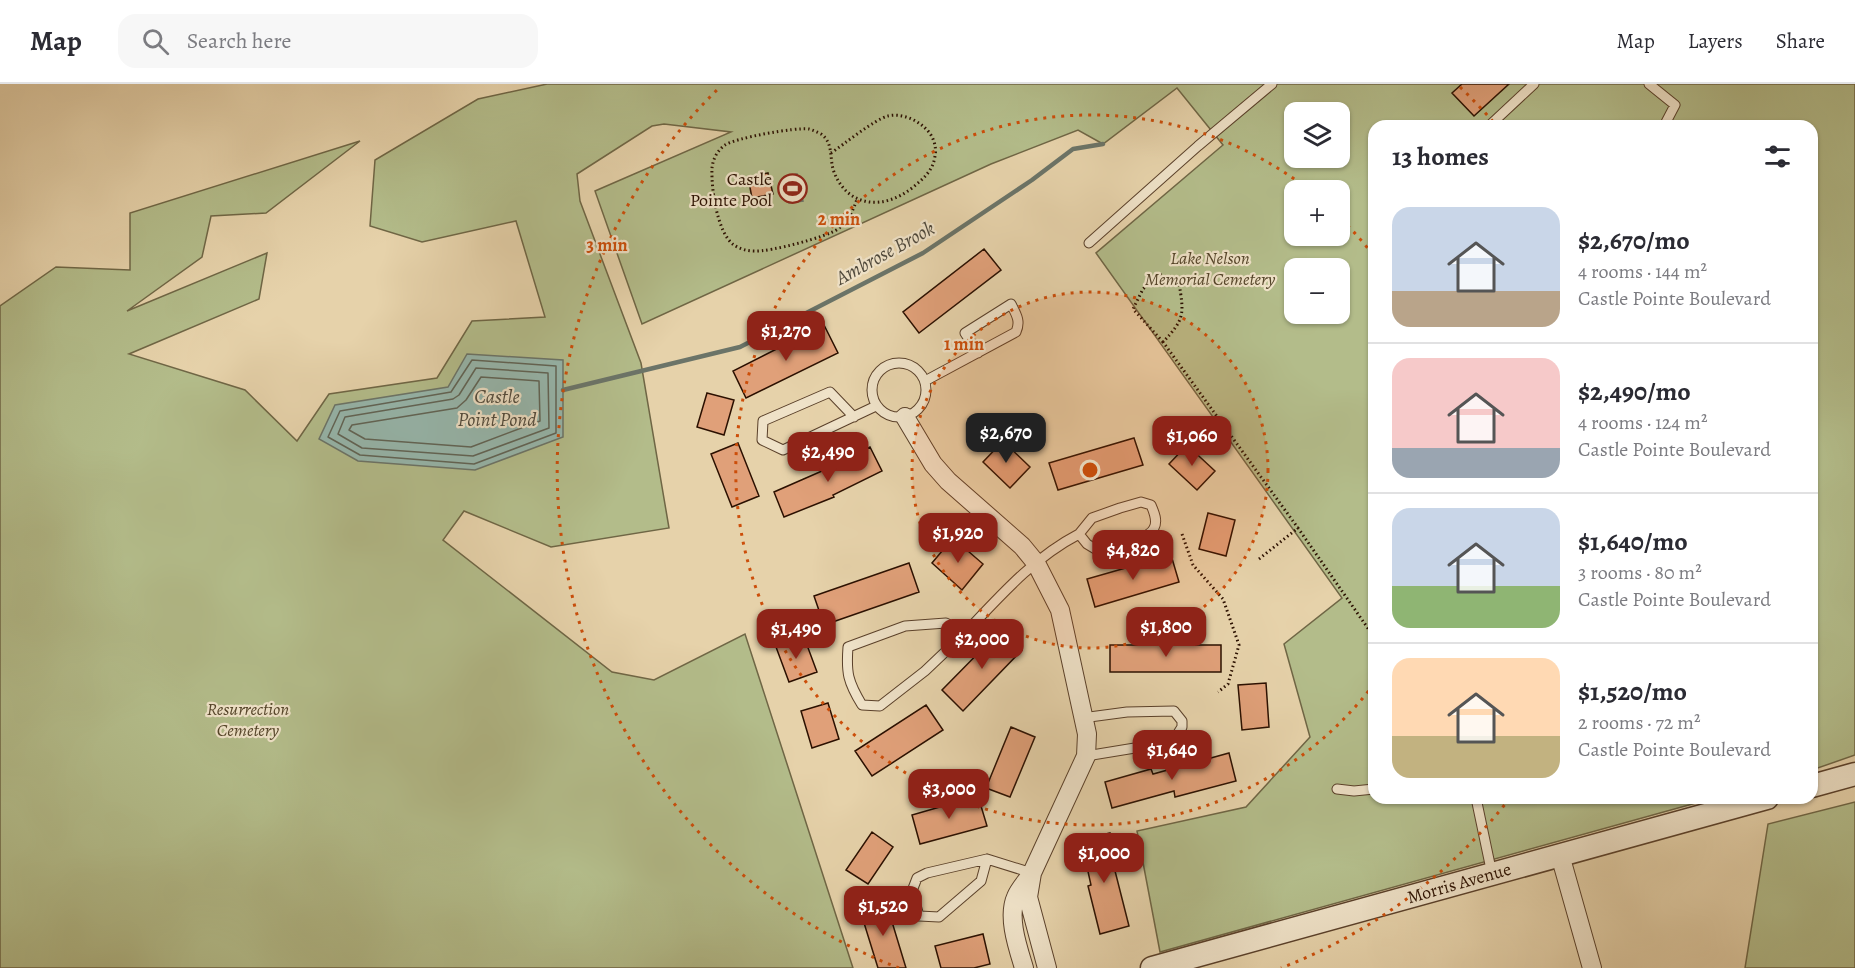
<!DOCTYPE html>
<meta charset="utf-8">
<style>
body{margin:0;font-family:Alegreya,serif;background:#f7f7f7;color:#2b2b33;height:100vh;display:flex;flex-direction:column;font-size:22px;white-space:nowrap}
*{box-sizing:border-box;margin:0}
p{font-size:20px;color:#7c7c81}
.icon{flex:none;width:33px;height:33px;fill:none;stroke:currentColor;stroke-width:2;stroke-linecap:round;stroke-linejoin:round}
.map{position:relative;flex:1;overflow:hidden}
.sheet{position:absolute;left:1368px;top:36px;width:450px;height:684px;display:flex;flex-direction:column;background:#fff;border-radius:18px;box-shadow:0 2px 4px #0004}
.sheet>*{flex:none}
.buttons{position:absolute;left:1284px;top:18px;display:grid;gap:12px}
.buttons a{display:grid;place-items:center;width:66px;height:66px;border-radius:12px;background:#fff;box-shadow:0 2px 4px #0004;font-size:30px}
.price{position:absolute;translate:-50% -51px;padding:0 14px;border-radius:12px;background:#8f2418;color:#fff;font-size:20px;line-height:39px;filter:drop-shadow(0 2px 3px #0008)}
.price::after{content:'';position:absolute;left:50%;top:36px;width:18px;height:14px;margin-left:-9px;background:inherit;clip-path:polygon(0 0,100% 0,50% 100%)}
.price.on{background:#222;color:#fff}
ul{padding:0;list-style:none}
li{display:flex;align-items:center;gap:18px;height:150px;padding:0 24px}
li+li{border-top:2px solid #e1e1e2}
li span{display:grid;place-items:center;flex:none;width:168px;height:120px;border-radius:18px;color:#555}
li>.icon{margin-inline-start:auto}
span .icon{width:72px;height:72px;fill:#fffc;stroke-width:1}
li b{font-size:26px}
h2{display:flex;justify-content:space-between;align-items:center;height:72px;padding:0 24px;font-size:26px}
header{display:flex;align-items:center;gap:36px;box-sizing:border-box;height:84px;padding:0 30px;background:#fff;border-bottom:2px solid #e1e1e2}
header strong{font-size:28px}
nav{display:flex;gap:33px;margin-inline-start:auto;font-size:21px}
.search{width:420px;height:54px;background:#f7f7f7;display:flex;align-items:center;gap:15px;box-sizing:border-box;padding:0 21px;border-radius:18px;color:#7c7c81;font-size:22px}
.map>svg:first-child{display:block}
</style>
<header>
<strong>Map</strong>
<div class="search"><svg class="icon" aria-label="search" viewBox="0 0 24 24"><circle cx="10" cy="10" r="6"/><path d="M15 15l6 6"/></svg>Search here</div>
<nav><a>Map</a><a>Layers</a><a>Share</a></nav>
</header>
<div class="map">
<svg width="1855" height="884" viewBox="0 0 1855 884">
<rect width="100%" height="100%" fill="#e6d2aa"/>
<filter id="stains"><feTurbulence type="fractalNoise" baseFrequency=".00333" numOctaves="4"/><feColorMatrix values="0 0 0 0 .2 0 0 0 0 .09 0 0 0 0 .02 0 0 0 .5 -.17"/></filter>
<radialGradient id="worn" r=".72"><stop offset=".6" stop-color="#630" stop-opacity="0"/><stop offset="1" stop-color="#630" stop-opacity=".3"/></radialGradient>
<path fill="#b3bc8a" stroke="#6f6645" stroke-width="1.5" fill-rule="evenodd" d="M 547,0 L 1855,0 L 1855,671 L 1812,686 L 1812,42 L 1374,42 L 1374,714 L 1714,714 L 1160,868 L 1137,747 L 1246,723 L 1310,653 L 1284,560 L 1342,514 L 1096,169 L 1223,61 L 1177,4 L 1103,60 L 1078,46 L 991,80 L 642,240 L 595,107 L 731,48 L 664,40 L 652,42 L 577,90 L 580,117 L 641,279 L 669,444 L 551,463 L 464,427 L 443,456 L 612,588 L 654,596 L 745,550 L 853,884 L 0,884 L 0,222 L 56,183 L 130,186 L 130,129 L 360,57 L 266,129 L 211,132 L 202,173 L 127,227 L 267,169 L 259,215 L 129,270 L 245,306 L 297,357 L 329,310 L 437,294 L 472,237 L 545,233 L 516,137 L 422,158 L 370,142 L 375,76 L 478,15 ZM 1294,28 L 1340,28 L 1340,74 L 1294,74 ZM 1294,106 L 1340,106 L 1340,152 L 1294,152 ZM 1294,184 L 1340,184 L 1340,230 L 1294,230 Z
M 1855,718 L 1855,884 L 1745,884 L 1768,740 Z"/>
<path fill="#96b7ad" stroke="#6b7468" stroke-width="1.5" d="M 797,90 L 803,117 L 789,119 L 784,93 Z
M 467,270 L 563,276 L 563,353 L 475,386 L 358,377 L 319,355 L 335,321 L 448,303 Z"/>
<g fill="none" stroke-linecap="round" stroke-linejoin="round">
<path stroke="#606456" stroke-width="1.5" d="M 472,276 L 556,282 L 556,349 L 474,380 L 360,371 L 328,353 L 340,327 L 451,308 Z
M 476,284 L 548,289 L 549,344 L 473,372 L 362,364 L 338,350 L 345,333 L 453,315 L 459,311 Z
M 481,293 L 539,297 L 540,337 L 471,363 L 365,355 L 349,346 L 352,341 L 457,324 L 466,316 Z"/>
<path stroke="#6b7468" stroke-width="4.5" d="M 563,306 L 740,263 L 923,169 L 1032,96 L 1073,65 L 1103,60"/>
</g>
<path fill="#e0a079" stroke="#2b1000" stroke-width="1.5" d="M 1462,0 L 1509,0 L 1474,32 L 1452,9 Z
M 768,89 L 773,110 L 752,114 L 748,93 Z
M 984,165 L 1001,186 L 919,249 L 903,228 Z
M 824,241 L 838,269 L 746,314 L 733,287 Z
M 707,309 L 734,316 L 724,351 L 697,343 Z
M 1134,354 L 1143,381 L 1058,406 L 1049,379 Z
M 1003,357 L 1030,383 L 1010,404 L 983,378 Z
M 738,359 L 759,412 L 732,423 L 711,370 Z
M 1187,361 L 1215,387 L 1197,406 L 1169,380 Z
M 870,363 L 882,387 L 833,411 L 834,413 L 784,433 L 774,408 L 838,380 L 838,379 Z
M 1208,429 L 1235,436 L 1226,472 L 1199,465 Z
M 953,454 L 983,480 L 962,506 L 932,479 Z
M 1171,471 L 1179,498 L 1095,523 L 1087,495 Z
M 909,479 L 919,508 L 824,541 L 814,512 Z
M 1001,546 L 1022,566 L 963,627 L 942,606 Z
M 804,553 L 817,588 L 789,598 L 776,563 Z
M 1110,561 L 1221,561 L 1221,588 L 1110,588 Z
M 1266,599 L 1269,643 L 1242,646 L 1238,601 Z
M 828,619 L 839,655 L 812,664 L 801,627 Z
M 926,621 L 943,646 L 872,692 L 855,667 Z
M 1011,643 L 1035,653 L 1010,713 L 986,704 Z
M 1229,669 L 1236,697 L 1175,713 L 1174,707 L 1112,724 L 1105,698 L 1151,685 L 1153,690 Z
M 978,712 L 987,742 L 920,760 L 912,731 Z
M 872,748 L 893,763 L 868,800 L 846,786 Z
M 1110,749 L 1117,778 L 1113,779 L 1129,842 L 1100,850 L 1088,802 L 1091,801 L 1081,756 Z
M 886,818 L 906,884 L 878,884 L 860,826 Z
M 983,850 L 990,880 L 974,884 L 941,884 L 935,862 Z"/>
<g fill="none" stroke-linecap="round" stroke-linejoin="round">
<defs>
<path id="service" d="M 1649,0 L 1675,21 L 1664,42
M 1489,42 L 1534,0
M 1089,159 L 1198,62 L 1272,0
M872 306a27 27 0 1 1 54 0a27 27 0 1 1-54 0Z
M 925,297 L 1016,248 C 1021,237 1016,230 1011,220 L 965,249 L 978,269
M 854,333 L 830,308 L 763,337 L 762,356 L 783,366 L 876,322
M 1141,418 L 1151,421 C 1154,428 1158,437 1154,444 C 1149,456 1110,463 1097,466 L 1087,460 L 1079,450 L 1092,434 L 1120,424 Z
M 946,539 L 965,549 L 925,587 L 880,622 L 862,621 C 848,598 846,589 848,563 L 905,542 Z
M 965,549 C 1000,512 1033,474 1079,450
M 1082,634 L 1127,628 L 1174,627 L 1182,637 L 1182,643 L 1177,651 L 1147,662 L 1086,672
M 1337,705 L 1354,707 L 1374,705
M 1476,714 L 1492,790
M 987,775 L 981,797 L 939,833 L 919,832 L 912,807 L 917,794 L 927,789 Z
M 987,775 L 1032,789"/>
<path id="minor" d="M 905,333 L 933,380 L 948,397 L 1022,462 L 1036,479 L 1060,526 L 1087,650 L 1086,672 L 1032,789
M 1560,771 L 1592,884
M 1024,884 C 1018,864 1007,833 1016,813 C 1019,805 1027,797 1032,789 L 1028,813 L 1047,884"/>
<path id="tertiary" d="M 1812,702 L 1855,690
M 1152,884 L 1767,714"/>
</defs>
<use href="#service" stroke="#5a402a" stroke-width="11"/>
<use href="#minor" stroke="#5a402a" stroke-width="20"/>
<use href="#tertiary" stroke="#5a402a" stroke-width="25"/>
<path stroke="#2b1000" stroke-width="3" stroke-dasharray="1.5 3" stroke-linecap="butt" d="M 831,69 C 843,61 875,35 888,32 C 900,29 916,35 925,44 C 933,51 937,62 935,72 C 933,87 923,95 912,104 C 884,126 848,124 834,88 C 829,75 834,59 821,50 C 817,48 813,46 809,45 C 796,43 735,54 725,61 C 717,67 713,75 712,84 C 711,104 717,149 734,161 C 740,165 747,167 755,167 C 769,168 827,153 838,145 C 848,137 853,127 857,115
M 1163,258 L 1133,225 L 1143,205 L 1159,190 L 1179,199 C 1184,230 1185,235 1163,258 L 1298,444
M 1182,450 L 1193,481 L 1223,515 L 1239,561 L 1228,600 L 1218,608
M 1259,475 L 1298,444 L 1374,553"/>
<use href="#service" stroke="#efe2c8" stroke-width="9"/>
<use href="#minor" stroke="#efe2c8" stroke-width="18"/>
<use href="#tertiary" stroke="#efe2c8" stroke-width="22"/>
</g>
<circle cx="1090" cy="386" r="178" fill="#cc4e0a" fill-opacity=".12"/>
<g fill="none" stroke="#cc4e0a" stroke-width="3" stroke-dasharray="3 6">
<circle cx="1090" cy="386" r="178"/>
<path d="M1374 600A355 355 0 1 1 1309 106M1341 135A355 355 0 0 1 1374 172"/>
<path d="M1510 714A533 533 0 0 1 1281 884M899 884A533 533 0 0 1 720 3M1460 3A533 533 0 0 1 1495 40"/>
</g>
<defs>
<symbol id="stadium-ring" viewBox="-11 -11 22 22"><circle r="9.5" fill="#efe2c8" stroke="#8f2418" stroke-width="1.5"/><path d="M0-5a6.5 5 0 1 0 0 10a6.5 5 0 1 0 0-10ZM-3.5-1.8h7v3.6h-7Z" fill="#8f2418"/></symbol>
</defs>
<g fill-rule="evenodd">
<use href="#stadium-ring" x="776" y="88" width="33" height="33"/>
</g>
<g text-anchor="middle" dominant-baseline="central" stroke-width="4.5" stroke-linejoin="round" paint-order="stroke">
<g font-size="18" fill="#2b1000" stroke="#efe2c8" text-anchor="end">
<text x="772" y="95">Castle<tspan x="772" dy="21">Pointe Pool</tspan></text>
</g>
<g font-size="18" font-style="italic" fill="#544429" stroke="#efe2c8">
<text x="1210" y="174">Lake Nelson<tspan x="1210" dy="21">Memorial Cemetery</tspan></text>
<text x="248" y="625">Resurrection<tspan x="248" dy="21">Cemetery</tspan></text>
</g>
<g font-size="18" fill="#2b1000" stroke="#efe2c8">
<text transform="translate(1459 799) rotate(-16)">Morris Avenue</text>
</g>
<g font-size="20" font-style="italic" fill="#504a3d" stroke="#efe2c8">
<text transform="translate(885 169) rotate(-29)">Ambrose Brook</text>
<text x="497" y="312">Castle<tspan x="497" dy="23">Point Pond</tspan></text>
</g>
</g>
<circle cx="1090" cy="386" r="9" fill="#cc4e0a" stroke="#efe2c8" stroke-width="3"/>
<g font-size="18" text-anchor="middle" font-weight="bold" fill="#cc4e0a" stroke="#efe2c8" stroke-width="4.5" stroke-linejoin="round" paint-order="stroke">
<text x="839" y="141">2 min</text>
<text x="607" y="167">3 min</text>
<text x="964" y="266">1 min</text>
</g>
<rect width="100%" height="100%" filter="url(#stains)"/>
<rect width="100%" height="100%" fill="url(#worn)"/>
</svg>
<div class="buttons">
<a><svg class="icon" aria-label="layers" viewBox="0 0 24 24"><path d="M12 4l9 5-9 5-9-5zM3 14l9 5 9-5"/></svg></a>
<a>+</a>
<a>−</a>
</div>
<b class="price" style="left:786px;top:278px">$1,270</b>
<b class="price on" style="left:1006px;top:380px">$2,670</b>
<b class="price" style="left:1192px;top:383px">$1,060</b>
<b class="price" style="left:828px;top:399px">$2,490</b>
<b class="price" style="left:958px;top:480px">$1,920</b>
<b class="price" style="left:1133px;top:497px">$4,820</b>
<b class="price" style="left:1166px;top:574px">$1,800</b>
<b class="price" style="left:796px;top:576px">$1,490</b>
<b class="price" style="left:982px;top:586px">$2,000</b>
<b class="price" style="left:1172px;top:697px">$1,640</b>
<b class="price" style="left:949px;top:736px">$3,000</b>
<b class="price" style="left:1104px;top:800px">$1,000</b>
<b class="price" style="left:883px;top:853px">$1,520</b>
<section class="sheet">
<h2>13 homes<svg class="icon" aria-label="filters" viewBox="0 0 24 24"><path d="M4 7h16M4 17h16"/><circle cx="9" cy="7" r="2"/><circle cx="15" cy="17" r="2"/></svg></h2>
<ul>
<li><span style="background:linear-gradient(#c9d6e8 70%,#b9a48a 0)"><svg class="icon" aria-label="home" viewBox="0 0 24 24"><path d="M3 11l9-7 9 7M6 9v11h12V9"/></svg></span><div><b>$2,670/mo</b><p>4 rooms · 144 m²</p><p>Castle Pointe Boulevard</p></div></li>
<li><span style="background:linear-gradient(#f6c9c9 75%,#9aa5b1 0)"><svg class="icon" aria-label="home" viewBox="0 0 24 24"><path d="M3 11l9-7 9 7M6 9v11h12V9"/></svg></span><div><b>$2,490/mo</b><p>4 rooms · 124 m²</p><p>Castle Pointe Boulevard</p></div></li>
<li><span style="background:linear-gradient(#c9d6e8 65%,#8fb573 0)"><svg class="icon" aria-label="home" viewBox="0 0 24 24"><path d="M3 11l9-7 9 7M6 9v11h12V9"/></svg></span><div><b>$1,640/mo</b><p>3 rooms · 80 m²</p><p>Castle Pointe Boulevard</p></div></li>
<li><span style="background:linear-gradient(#ffd9b3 65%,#c2b280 0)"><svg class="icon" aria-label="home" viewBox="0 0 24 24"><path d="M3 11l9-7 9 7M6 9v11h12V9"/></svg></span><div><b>$1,520/mo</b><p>2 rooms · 72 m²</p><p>Castle Pointe Boulevard</p></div></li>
</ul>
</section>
</div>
